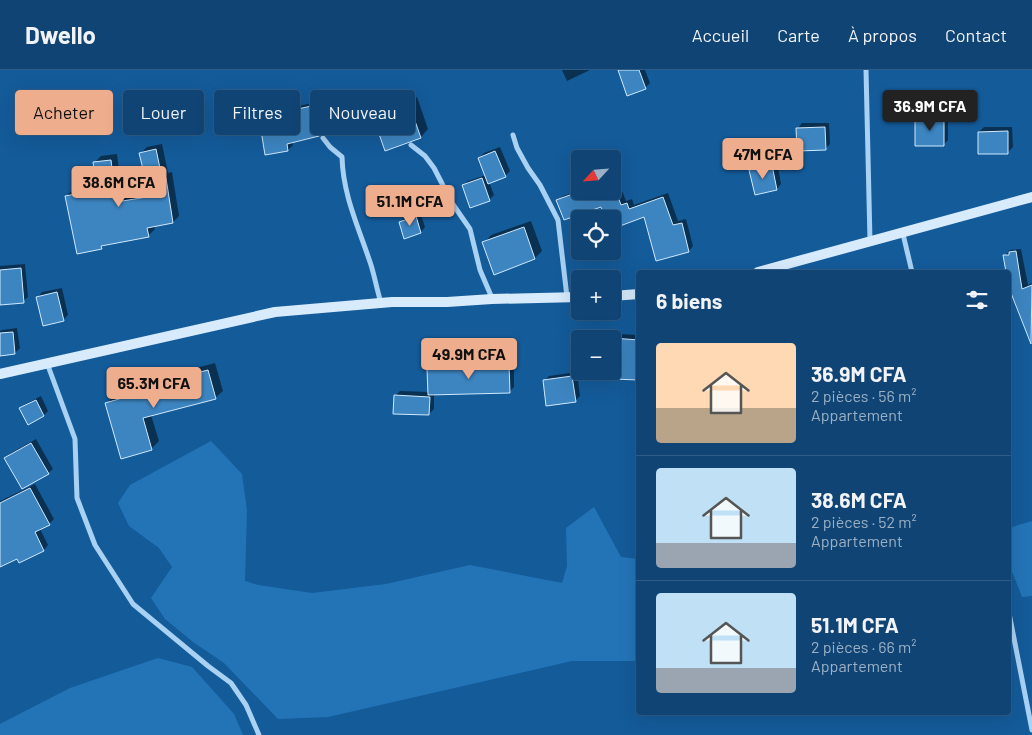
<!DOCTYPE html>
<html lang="fr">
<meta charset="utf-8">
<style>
body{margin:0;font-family:Barlow,sans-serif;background:#1d4e7c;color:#f1f3f6;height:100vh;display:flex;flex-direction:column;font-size:19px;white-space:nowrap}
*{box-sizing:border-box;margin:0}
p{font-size:16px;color:#9bb0c5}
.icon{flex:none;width:28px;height:28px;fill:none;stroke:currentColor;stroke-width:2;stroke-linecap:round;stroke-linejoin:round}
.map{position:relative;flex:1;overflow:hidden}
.sheet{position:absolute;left:636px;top:200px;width:375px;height:445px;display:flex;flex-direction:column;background:#0f4474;border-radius:5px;box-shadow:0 5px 20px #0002,0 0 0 1px #2f5c86}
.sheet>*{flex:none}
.top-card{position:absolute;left:15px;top:20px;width:475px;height:45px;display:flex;gap:10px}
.needle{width:32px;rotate:244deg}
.controls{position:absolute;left:571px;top:80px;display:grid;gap:10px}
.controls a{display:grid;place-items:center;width:50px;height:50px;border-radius:5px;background:#0f4474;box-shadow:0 5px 20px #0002,0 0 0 1px #2f5c86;font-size:25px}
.price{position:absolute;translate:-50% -42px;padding:0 11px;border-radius:5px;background:#eead8d;color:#111;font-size:16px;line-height:32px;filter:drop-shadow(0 1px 2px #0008)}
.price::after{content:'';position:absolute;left:50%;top:30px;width:15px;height:11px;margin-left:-8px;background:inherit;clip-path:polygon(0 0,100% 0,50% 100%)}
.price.current{background:#222;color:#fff}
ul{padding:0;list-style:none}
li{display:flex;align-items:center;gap:15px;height:125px;padding:0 20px}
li+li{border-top:1px solid #2f5c86}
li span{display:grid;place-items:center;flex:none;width:140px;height:100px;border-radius:5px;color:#555}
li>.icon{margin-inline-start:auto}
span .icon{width:60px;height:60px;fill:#fffc;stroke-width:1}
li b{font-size:21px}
h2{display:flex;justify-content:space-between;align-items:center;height:60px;padding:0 20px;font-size:21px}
.chip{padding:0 18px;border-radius:5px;background:#0f4474;box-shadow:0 5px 20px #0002,0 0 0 1px #2f5c86;font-size:18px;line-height:45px}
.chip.current{background:#eead8d;color:#111}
header{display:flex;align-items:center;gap:30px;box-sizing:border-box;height:70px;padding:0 25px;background:#0f4474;border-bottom:1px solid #2f5c86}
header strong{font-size:24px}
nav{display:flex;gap:28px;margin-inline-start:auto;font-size:18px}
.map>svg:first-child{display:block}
</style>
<header>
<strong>Dwello</strong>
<nav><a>Accueil</a><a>Carte</a><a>À propos</a><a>Contact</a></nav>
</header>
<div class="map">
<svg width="1032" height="665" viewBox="0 0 1032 665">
<rect width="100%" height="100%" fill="#145b9a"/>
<path fill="#2374b7" d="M 211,371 L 242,404 L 247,441 L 245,511 L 258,515 L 312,523 L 386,514 L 470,495 L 562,513 L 567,496 L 566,458 L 594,437 L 621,487 L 639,489 L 639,591 L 572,591 L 328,647 L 278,649 L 224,593 L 193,572 L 165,549 L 151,528 L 172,497 L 159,478 L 129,456 L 118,433 L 130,415 Z
M 1032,451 L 1032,526 L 1022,527 L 1009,494 L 1009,458 Z
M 158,588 L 192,597 L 234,644 L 243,665 L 0,665 L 0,654 L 70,618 Z"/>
<path fill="#0007" d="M 562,0 L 590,0 L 567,11 Z
M 619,0 L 645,0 L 650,13 L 645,18 Z
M 417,27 L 428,59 L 421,67 L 386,79 L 374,47 L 381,40 Z
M 329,29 L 336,57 L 332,62 L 321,63 L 292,72 L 293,75 L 288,80 L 261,54 L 266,50 L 295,45 L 294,41 L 299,36 Z
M 921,44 L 948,44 L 948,70 L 943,75 L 916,49 Z
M 802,53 L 829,53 L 830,74 L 825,79 L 798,58 Z
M 984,57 L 1012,57 L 1013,77 L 1008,82 L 979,62 Z
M 162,74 L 168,103 L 172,102 L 179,146 L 173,152 L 154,155 L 155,159 L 148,166 L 105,174 L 101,178 L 66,126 L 73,120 L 97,115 L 94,93 L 101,86 L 117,84 L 122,126 L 147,122 L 147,111 L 141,83 L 147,77 Z
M 500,77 L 510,101 L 505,106 L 489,112 L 494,125 L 489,130 L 463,115 L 468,111 L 486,105 L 479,88 L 484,83 Z
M 777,91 L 781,114 L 777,119 L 751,101 L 755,96 Z
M 617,108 L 626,131 L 632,129 L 634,135 L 668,123 L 678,151 L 686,149 L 693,176 L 689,181 L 645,146 L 612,149 L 601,135 L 558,131 L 563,126 L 580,120 L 612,121 L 612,109 Z
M 420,142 L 425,157 L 421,162 L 400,152 L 405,147 Z
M 531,151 L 542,181 L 535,188 L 495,203 L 484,173 L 491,165 Z
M 1021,179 L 1028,215 L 1032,213 L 1032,251 L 1025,254 L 1010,218 L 1005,186 L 1010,180 Z
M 25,194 L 28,227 L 23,231 L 0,234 L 0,196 Z
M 968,199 L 970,202 L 961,202 Z
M 62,218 L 68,245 L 63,250 L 38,227 L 42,222 Z
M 17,258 L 20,278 L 15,283 L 0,284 L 0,261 L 2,260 Z
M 618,264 L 639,265 L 638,309 L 611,308 L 613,269 Z
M 487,290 L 514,290 L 514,317 L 509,322 L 434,324 L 434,339 L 429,344 L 395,326 L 400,321 L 429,322 L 429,299 L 434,294 L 485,293 Z
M 215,293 L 223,321 L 215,328 L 151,345 L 159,371 L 152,378 L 122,387 L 107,333 L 114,326 L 158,313 L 165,306 Z
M 577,302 L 580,326 L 575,331 L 544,311 L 549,306 Z
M 41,326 L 48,341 L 44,345 L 21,339 L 26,334 Z
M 36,369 L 53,399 L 48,403 L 6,388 L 11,383 Z
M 35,414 L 54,449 L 49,454 L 40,459 L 48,475 L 44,480 L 20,491 L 18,487 L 0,496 L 0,431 Z"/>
<path fill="#3d85c1" stroke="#d0e9fd" d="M 618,0 L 639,0 L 646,19 L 627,26 Z
M 325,33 L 332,63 L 322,64 L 319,66 L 287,74 L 288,81 L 265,85 L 260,54 L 295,48 L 293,40 Z
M 409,34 L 421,68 L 385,81 L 373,47 Z
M 944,48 L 944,76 L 915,76 L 915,49 Z
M 825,57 L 826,80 L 797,81 L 796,58 Z
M 1008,61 L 1008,84 L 978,84 L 978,62 Z
M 156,79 L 162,108 L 166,108 L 173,153 L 147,158 L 149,167 L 101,176 L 102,179 L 77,184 L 65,126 L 97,120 L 93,92 L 111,90 L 116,132 L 147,127 L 144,111 L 146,111 L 139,83 Z
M 495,81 L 506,107 L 488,114 L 478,88 Z
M 772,95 L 777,120 L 755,125 L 749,100 Z
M 482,108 L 490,131 L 470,138 L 462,115 Z
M 581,121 L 616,121 L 621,135 L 627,133 L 629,139 L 663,127 L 673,155 L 682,153 L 689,182 L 656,191 L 644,147 L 612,159 L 612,149 L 588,149 L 603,142 L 601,137 L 564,150 L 556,130 Z
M 416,146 L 421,163 L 404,169 L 399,152 Z
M 524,157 L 535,189 L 494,205 L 482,172 Z
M 1016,181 L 1022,219 L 1032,215 L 1031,274 L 1009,218 L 1009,202 L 1006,202 L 1003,185 L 1009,185 L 1009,182 Z
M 21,198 L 24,233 L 0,235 L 0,200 Z
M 57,222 L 64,251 L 43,256 L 36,227 Z
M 13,262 L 15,284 L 0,286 L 0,263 Z
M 612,268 L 639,270 L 639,310 L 612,309 Z
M 509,294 L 510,323 L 428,325 L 427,299 L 481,297 L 481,295 Z
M 208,300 L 216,329 L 143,348 L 152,380 L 121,389 L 105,333 L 157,318 L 156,313 Z
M 572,306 L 576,332 L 546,336 L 543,310 Z
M 394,325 L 430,327 L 429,345 L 393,344 Z
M 36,330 L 44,346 L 28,355 L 19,338 Z
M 31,373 L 49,404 L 22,419 L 4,388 Z
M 30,418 L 50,455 L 35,462 L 44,481 L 19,493 L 17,489 L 0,497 L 0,433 Z"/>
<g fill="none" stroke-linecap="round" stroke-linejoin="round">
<path stroke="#a8d1f3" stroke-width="5" d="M 866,0 L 870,171
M 513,65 L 517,78 L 528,98 L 540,115 L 558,150 L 567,227
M 323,68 L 330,77 L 342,87 C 343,126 359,158 371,195 C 375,208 377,220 381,233
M 411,75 L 425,86 L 434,98 L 452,133 L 470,159 L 480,200 L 492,228
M 903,164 L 912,202
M 47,293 L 75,369 L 77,428 L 95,475 L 133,534 L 208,596 L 231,613 L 246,635 L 259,665
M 1009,543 L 1032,660"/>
<path stroke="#d7ebfd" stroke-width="10" d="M 758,202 L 1032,127
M 612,226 L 639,224
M 0,304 L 275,242 L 392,232 L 447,232 L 492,229 L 580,227"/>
</g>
</svg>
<div class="controls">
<a><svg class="needle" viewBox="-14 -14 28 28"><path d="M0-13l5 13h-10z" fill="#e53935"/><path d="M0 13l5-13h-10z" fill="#9bb0c5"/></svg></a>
<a><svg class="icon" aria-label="locate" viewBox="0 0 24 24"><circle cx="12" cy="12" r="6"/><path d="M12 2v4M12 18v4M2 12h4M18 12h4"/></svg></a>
<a>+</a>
<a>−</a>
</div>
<b class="price current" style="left:930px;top:62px">36.9M CFA</b>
<b class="price" style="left:763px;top:110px">47M CFA</b>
<b class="price" style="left:119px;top:138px">38.6M CFA</b>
<b class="price" style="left:410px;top:157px">51.1M CFA</b>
<b class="price" style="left:469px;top:310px">49.9M CFA</b>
<b class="price" style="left:154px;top:339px">65.3M CFA</b>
<div class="top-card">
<a class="chip current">Acheter</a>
<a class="chip">Louer</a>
<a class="chip">Filtres</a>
<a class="chip">Nouveau</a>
</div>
<section class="sheet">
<h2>6 biens<svg class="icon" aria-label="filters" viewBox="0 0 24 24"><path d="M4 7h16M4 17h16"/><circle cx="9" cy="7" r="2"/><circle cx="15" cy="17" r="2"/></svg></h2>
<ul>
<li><span style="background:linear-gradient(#ffd9b3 65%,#b9a48a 0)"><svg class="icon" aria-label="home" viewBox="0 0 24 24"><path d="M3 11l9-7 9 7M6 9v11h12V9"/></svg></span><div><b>36.9M CFA</b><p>2 pièces · 56 m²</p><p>Appartement</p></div></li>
<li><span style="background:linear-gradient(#bfe0f5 75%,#9aa5b1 0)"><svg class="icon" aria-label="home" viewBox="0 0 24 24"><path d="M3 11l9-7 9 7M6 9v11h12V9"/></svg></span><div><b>38.6M CFA</b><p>2 pièces · 52 m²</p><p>Appartement</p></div></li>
<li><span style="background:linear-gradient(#bfe0f5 75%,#9aa5b1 0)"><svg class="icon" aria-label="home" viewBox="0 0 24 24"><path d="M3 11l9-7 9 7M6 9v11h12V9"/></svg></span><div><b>51.1M CFA</b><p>2 pièces · 66 m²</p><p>Appartement</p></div></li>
</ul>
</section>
</div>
